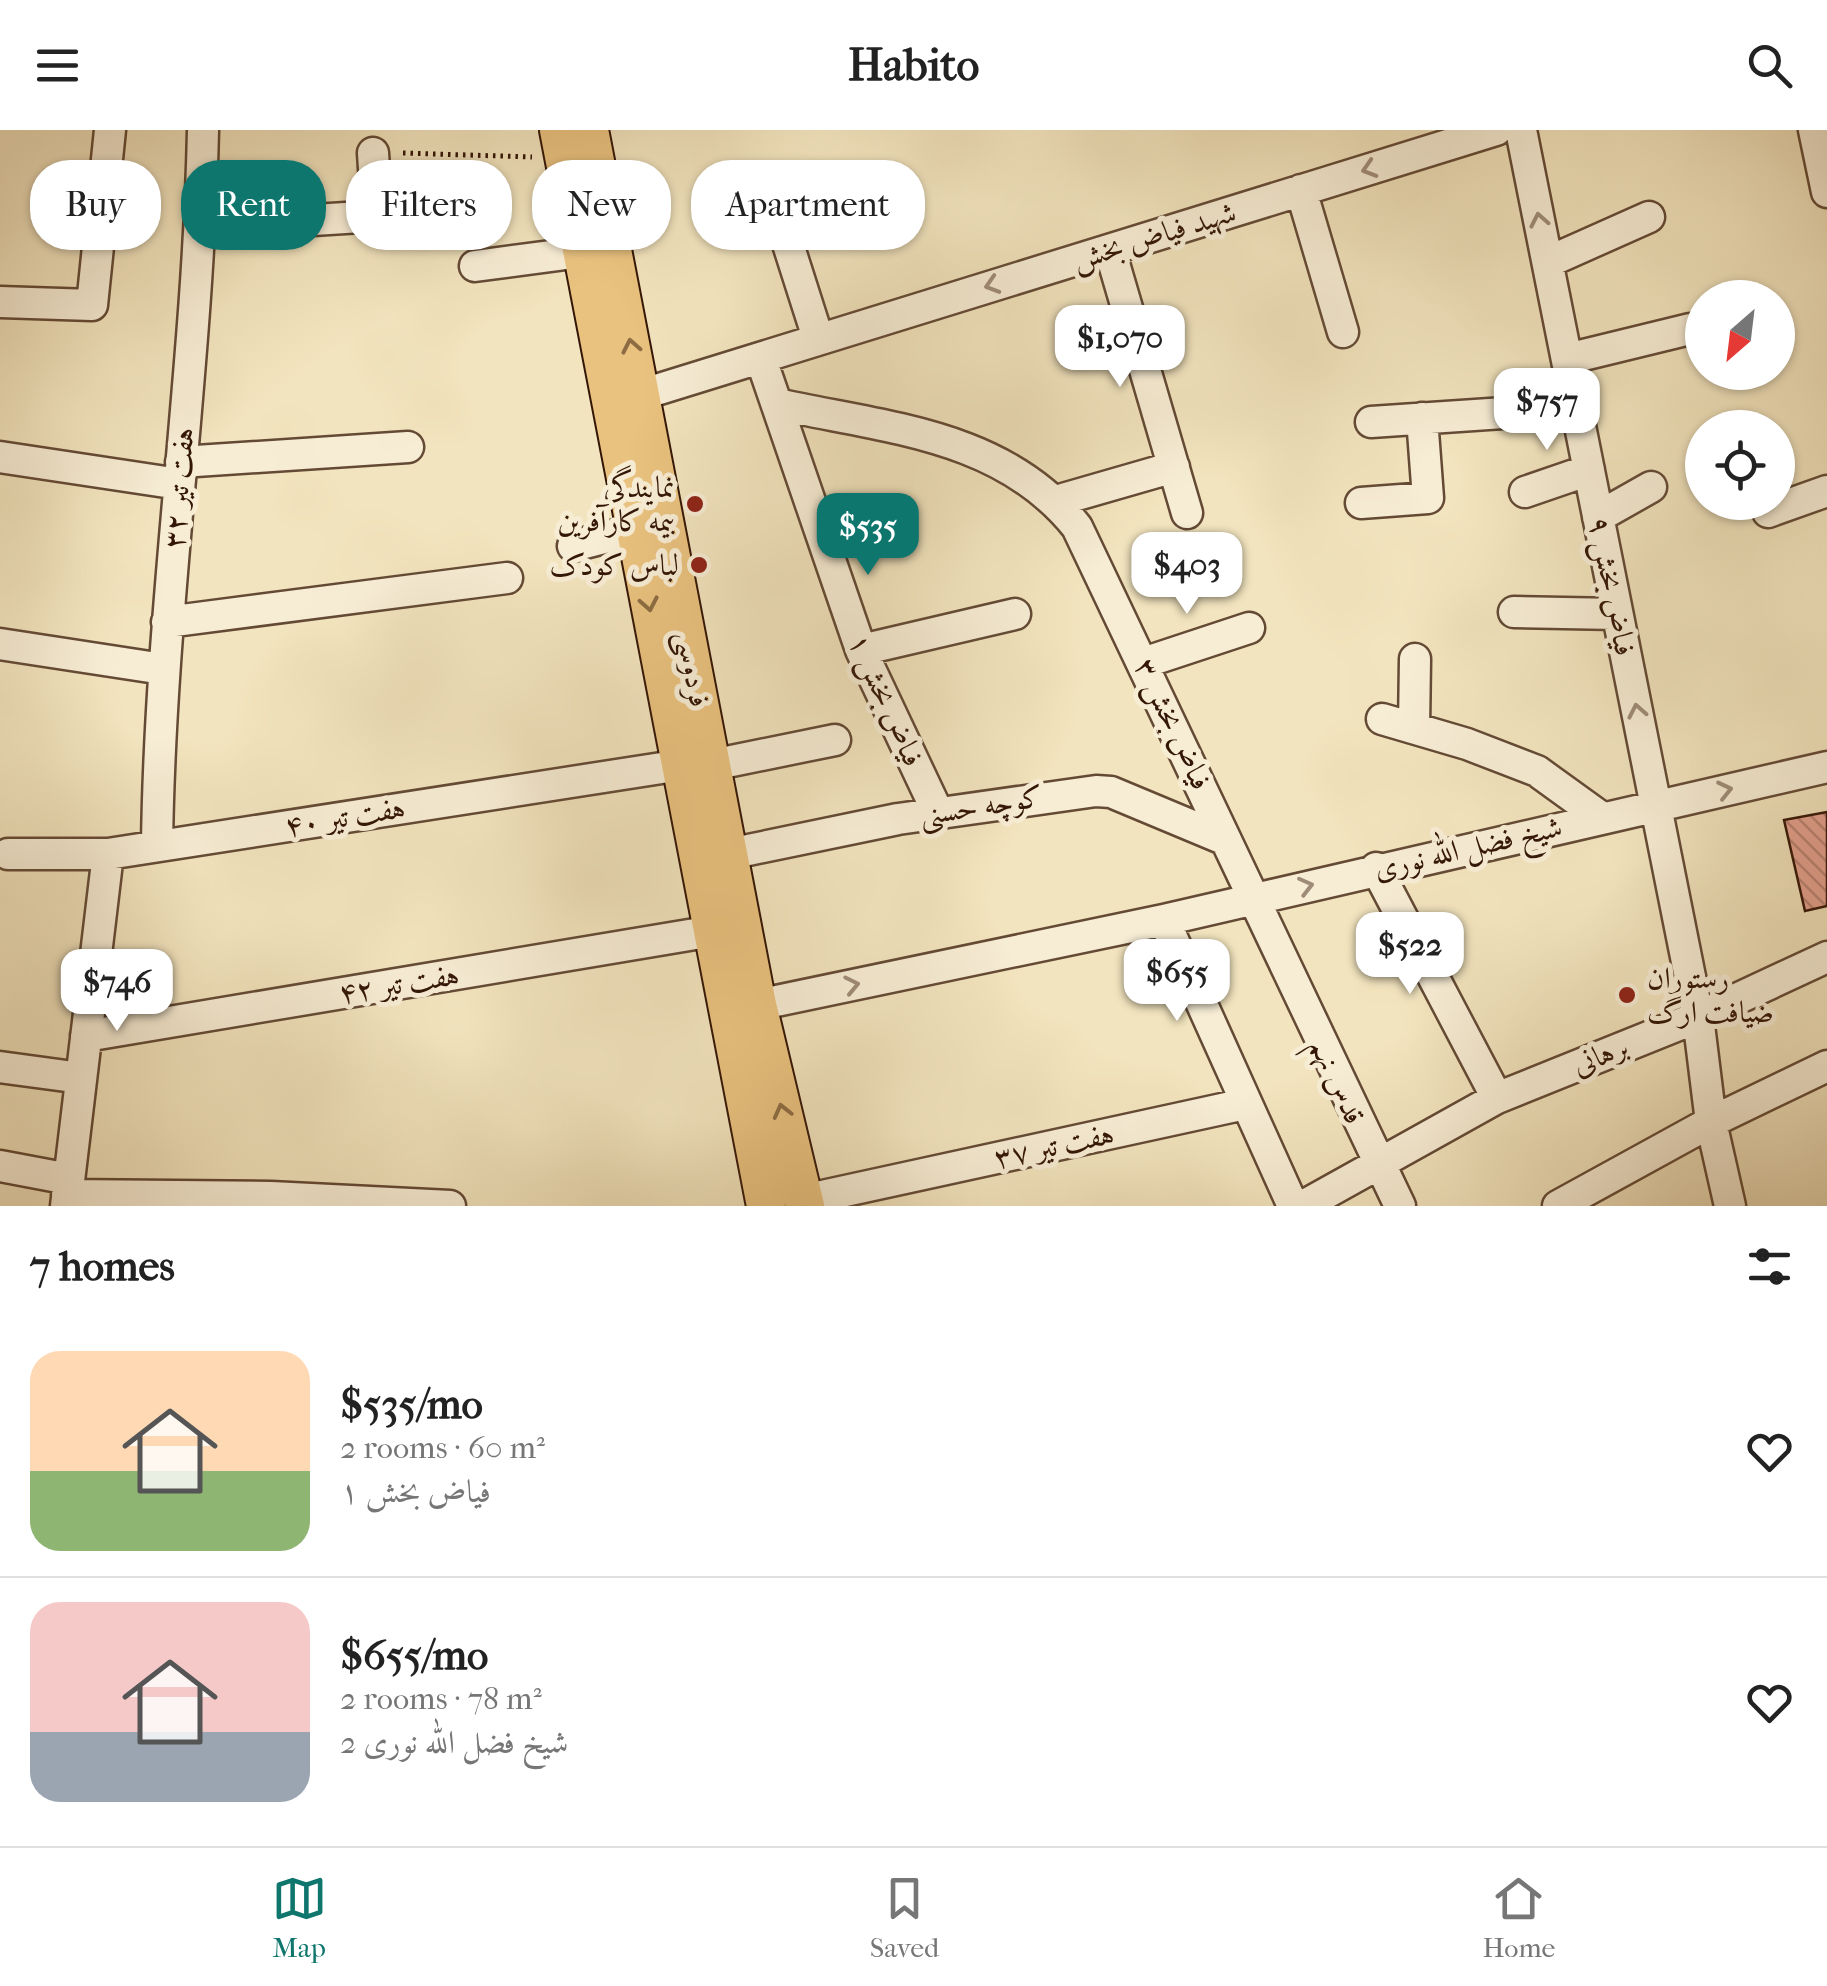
<!DOCTYPE html>
<meta charset="utf-8">
<style>
body{margin:0;font-family:"IM FELL French Canon",Amiri,serif;background:#f2f2f2;color:#222;height:100vh;display:flex;flex-direction:column;font-size:38px;white-space:nowrap}
*{box-sizing:border-box;margin:0}
p{font-size:32px;color:#767676}
.icon{flex:none;width:55px;height:55px;fill:none;stroke:currentColor;stroke-width:2;stroke-linecap:round;stroke-linejoin:round}
.map{position:relative;height:1076px;overflow:hidden}
.details{display:flex;flex-direction:column;background:#fff;flex:1}
.details>*{flex:none}
.banner{position:absolute;left:30px;top:30px;width:1000px;height:90px;display:flex;gap:20px}
.needle{width:65px;rotate:208deg}
.fabs{position:absolute;left:1685px;top:150px;display:grid;gap:20px}
.fabs a{display:grid;place-items:center;width:110px;height:110px;border-radius:50%;background:#fff;box-shadow:0 2px 8px #0004;font-size:50px}
.price{position:absolute;translate:-50% -85px;padding:0 22px;border-radius:20px;background:#fff;color:#222;font-size:32px;line-height:65px;filter:drop-shadow(0 2px 5px #0008)}
.price::after{content:'';position:absolute;left:50%;top:60px;width:30px;height:22px;margin-left:-15px;background:inherit;clip-path:polygon(0 0,100% 0,50% 100%)}
.price.active{background:#0f766e;color:#fff}
ul{padding:0;list-style:none}
li{display:flex;align-items:center;gap:30px;height:250px;padding:0 30px}
li+li{border-top:2px solid #e0e0e0}
li span{display:grid;place-items:center;flex:none;width:280px;height:200px;border-radius:30px;color:#555}
li>.icon{margin-inline-start:auto}
span .icon{width:120px;height:120px;fill:#fffc;stroke-width:1}
li b{font-size:42px}
h2{display:flex;justify-content:space-between;align-items:center;height:120px;padding:0 30px;font-size:42px}
.pill{padding:0 35px;border-radius:40px;background:#fff;box-shadow:0 2px 8px #0004;font-size:35px;line-height:90px}
.pill.active{background:#0f766e;color:#fff}
header{display:flex;justify-content:space-between;align-items:center;height:130px;padding:0 30px;background:#fff;font-size:45px;font-weight:700}
.menu{display:flex;justify-content:space-around;align-items:center;height:140px;border-top:2px solid #e0e0e0;background:#fff;font-size:28px;color:#767676}
.menu a{display:grid;justify-items:center;gap:5px}
.menu .active{color:#0f766e}
.map>svg:first-child{display:block}
</style>
<header><svg class="icon" aria-label="menu" viewBox="0 0 24 24"><path d="M4 6h16M4 12h16M4 18h16"/></svg>Habito<svg class="icon" aria-label="search" viewBox="0 0 24 24"><circle cx="10" cy="10" r="6"/><path d="M15 15l6 6"/></svg></header>
<div class="map">
<svg width="1827" height="1076" viewBox="0 0 1827 1076">
<defs>
<pattern id="building-back-hatch" width="6" height="6" patternUnits="userSpaceOnUse" patternTransform="scale(2.5)"><rect width="6" height="6" fill="#e6a291"/><path d="M-1 5l2 2M0 0l6 6M5-1l2 2" fill="none" stroke="#bb8374"/></pattern>
</defs>
<rect width="100%" height="100%" fill="#f2e4be"/>
<filter id="stains"><feTurbulence type="fractalNoise" baseFrequency=".002" numOctaves="4"/><feColorMatrix values="0 0 0 0 .2 0 0 0 0 .09 0 0 0 0 .02 0 0 0 .5 -.17"/></filter>
<radialGradient id="worn" r=".72"><stop offset=".6" stop-color="#630" stop-opacity="0"/><stop offset="1" stop-color="#630" stop-opacity=".3"/></radialGradient>
<path fill="url(#building-back-hatch)" stroke="#341607" stroke-width="2.5" d="M 1827,682 L 1827,776 L 1805,781 L 1784,690 Z"/>
<g fill="none" stroke-linecap="round" stroke-linejoin="round">
<defs>
<path id="minor" d="M 1521,0 L 1698,887 L 1711,992 L 1730,1076
M 1814,0 L 1827,62
M 1301,60 L 1343,202
M 201,97 L 377,86 L 373,23
M 788,114 L 818,208
M 1110,120 L 1187,383
M 1548,132 L 1649,87
M 475,136 L 581,122
M 0,172 L 92,175 L 110,0
M 761,229 L 861,520 L 938,683
M 1567,229 L 1690,199
M 640,265 L 1496,0
M 777,274 C 886,298 1003,304 1077,397 L 1400,1076
M 1371,292 L 1577,278
M 0,327 L 179,354
M 181,332 L 408,317
M 1525,362 L 1589,340
M 1056,371 L 1174,337
M 1361,373 L 1428,368 L 1422,288
M 1768,382 L 1827,361
M 1598,387 L 1651,357
M 573,416 L 635,400
M 1514,482 L 1617,484
M 167,492 L 507,448
M 0,514 L 163,539
M 861,520 L 1015,484
M 1143,533 L 1249,498
M 1382,589 L 1467,614 L 1537,641 L 1602,688
M 1414,598 L 1415,529
M 712,635 L 835,610
M 157,716 C 160,477 198,239 203,0
M 8,724 L 108,724 L 681,635
M 729,724 L 898,689 L 1096,661 L 1111,662 L 1226,710
M 1376,738 L 1497,968
M 1164,790 L 1293,1076
M 757,875 L 1164,790 L 1827,637
M 86,906 L 713,801
M 0,937 L 81,948
M 0,1036 L 69,1049
M 67,1065 L 271,1067 L 450,1076
M 804,1070 L 1245,974
M 66,1076 L 108,724
M 1303,1076 L 1497,968 L 1698,887 L 1827,827
M 1558,1076 L 1711,992 L 1827,936"/>
<path id="major" d="M 559,0 L 766,1076
M 589,0 L 757,875 L 805,1076"/>
</defs>
<use href="#minor" stroke="#644a35" stroke-width="35"/>
<use href="#major" stroke="#341607" stroke-width="42"/>
<path stroke="#341607" stroke-width="5" stroke-dasharray="2.5 5" stroke-linecap="butt" d="M 403,23 L 532,27"/>
<use href="#minor" stroke="#f7edd5" stroke-width="30"/>
<use href="#major" stroke="#e9c27f" stroke-width="38"/>
</g>
<defs><path id="oneway-chevron" d="M-2-3.5L2.5 0L-2 3.5" fill="none" stroke-width="1.6" stroke-linecap="round" stroke-linejoin="round" transform="scale(2.5)"/></defs>
<g stroke="#9f8c78">
<use href="#oneway-chevron" transform="translate(1369 39) rotate(163)"/>
<use href="#oneway-chevron" transform="translate(1539 90) rotate(-101)"/>
<use href="#oneway-chevron" transform="translate(992 155) rotate(163)"/>
<use href="#oneway-chevron" transform="translate(1637 581) rotate(-101)"/>
<use href="#oneway-chevron" transform="translate(1725 660) rotate(-13)"/>
<use href="#oneway-chevron" transform="translate(1306 756) rotate(-14)"/>
<use href="#oneway-chevron" transform="translate(852 855) rotate(-12)"/>
</g>
<g stroke="#8e6c43">
<use href="#oneway-chevron" transform="translate(631 216) rotate(-101)"/>
<use href="#oneway-chevron" transform="translate(649 474) rotate(79)"/>
<use href="#oneway-chevron" transform="translate(782 981) rotate(-104)"/>
</g>
<g fill="#8f2418" stroke="#f7edd5" stroke-width="4">
<circle cx="695" cy="374" r="10"/>
<circle cx="699" cy="435" r="10"/>
<circle cx="1627" cy="865" r="10"/>
</g>
<g text-anchor="middle" dominant-baseline="central" stroke-width="10" stroke-linejoin="round" paint-order="stroke">
<g font-size="30" fill="#341607" stroke="#f7edd5">
<text transform="translate(1154 106) rotate(-17)">شهید فیاض بخش</text>
<text transform="translate(179 358) rotate(-85)">هفت تیر ۳۲</text>
<text transform="translate(1612 456) rotate(79)">فیاض بخش ۹</text>
<text transform="translate(693 539) rotate(79)">فردوسی</text>
<text transform="translate(886 570) rotate(66)">فیاض بخش ۱</text>
<text transform="translate(1173 594) rotate(65)">فیاض بخش ۳</text>
<text transform="translate(981 676) rotate(-9)">کوچه حسنی</text>
<text transform="translate(345 687) rotate(-9)">هفت تیر ۴۰</text>
<text transform="translate(1468 718) rotate(-13)">شیخ فضل الله نوری</text>
<text transform="translate(399 854) rotate(-9)">هفت تیر ۴۲</text>
<text transform="translate(1600 926) rotate(-22)">برهانی</text>
<text transform="translate(1337 951) rotate(65)">قدس نهم</text>
<text transform="translate(1054 1016) rotate(-12)">هفت تیر ۳۷</text>
</g>
<g font-size="30" fill="#341607" stroke="#f7edd5" text-anchor="end">
<text x="675" y="357">نمایندگی<tspan x="675" dy="34">بیمه کارآفرین</tspan></text>
<text x="679" y="435">لباس کودک</text>
<text x="1647" y="848" text-anchor="start">رستوران<tspan x="1647" dy="34">ضیافت ارگ</tspan></text>
</g>
</g>
<rect width="100%" height="100%" filter="url(#stains)"/>
<rect width="100%" height="100%" fill="url(#worn)"/>
</svg>
<div class="fabs">
<a><svg class="needle" viewBox="-14 -14 28 28"><path d="M0-13l5 13h-10z" fill="#e53935"/><path d="M0 13l5-13h-10z" fill="#767676"/></svg></a>
<a><svg class="icon" aria-label="locate" viewBox="0 0 24 24"><circle cx="12" cy="12" r="6"/><path d="M12 2v4M12 18v4M2 12h4M18 12h4"/></svg></a>
</div>
<b class="price" style="left:1120px;top:260px">$1,070</b>
<b class="price" style="left:1547px;top:323px">$757</b>
<b class="price active" style="left:868px;top:448px">$535</b>
<b class="price" style="left:1187px;top:487px">$403</b>
<b class="price" style="left:1410px;top:867px">$522</b>
<b class="price" style="left:1177px;top:894px">$655</b>
<b class="price" style="left:117px;top:904px">$746</b>
<div class="banner">
<a class="pill">Buy</a>
<a class="pill active">Rent</a>
<a class="pill">Filters</a>
<a class="pill">New</a>
<a class="pill">Apartment</a>
</div>
</div>
<section class="details">
<h2>7 homes<svg class="icon" aria-label="filters" viewBox="0 0 24 24"><path d="M4 7h16M4 17h16"/><circle cx="9" cy="7" r="2"/><circle cx="15" cy="17" r="2"/></svg></h2>
<ul>
<li><span style="background:linear-gradient(#ffd9b3 60%,#8fb573 0)"><svg class="icon" aria-label="home" viewBox="0 0 24 24"><path d="M3 11l9-7 9 7M6 9v11h12V9"/></svg></span><div><b>$535/mo</b><p>2 rooms · 60 m²</p><p>فیاض بخش ۱</p></div><svg class="icon" aria-label="heart" viewBox="0 0 24 24"><path d="M12 20l-8-8c-3-5 5-10 8-4 3-6 11-1 8 4z"/></svg></li>
<li><span style="background:linear-gradient(#f6c9c9 65%,#9aa5b1 0)"><svg class="icon" aria-label="home" viewBox="0 0 24 24"><path d="M3 11l9-7 9 7M6 9v11h12V9"/></svg></span><div><b>$655/mo</b><p>2 rooms · 78 m²</p><p>شیخ فضل الله نوری 2</p></div><svg class="icon" aria-label="heart" viewBox="0 0 24 24"><path d="M12 20l-8-8c-3-5 5-10 8-4 3-6 11-1 8 4z"/></svg></li>
</ul>
</section>
<nav class="menu">
<a class="active"><svg class="icon" aria-label="map" viewBox="0 0 24 24"><path d="M3 6l6-2 6 2 6-2v14l-6 2-6-2-6 2zM9 4v14M15 6v14"/></svg>Map</a>
<a><svg class="icon" aria-label="saved" viewBox="0 0 24 24"><path d="M7 4h10v16l-5-4-5 4z"/></svg>Saved</a>
<a><svg class="icon" aria-label="home" viewBox="0 0 24 24"><path d="M3 11l9-7 9 7M6 9v11h12V9"/></svg>Home</a>
</nav>
